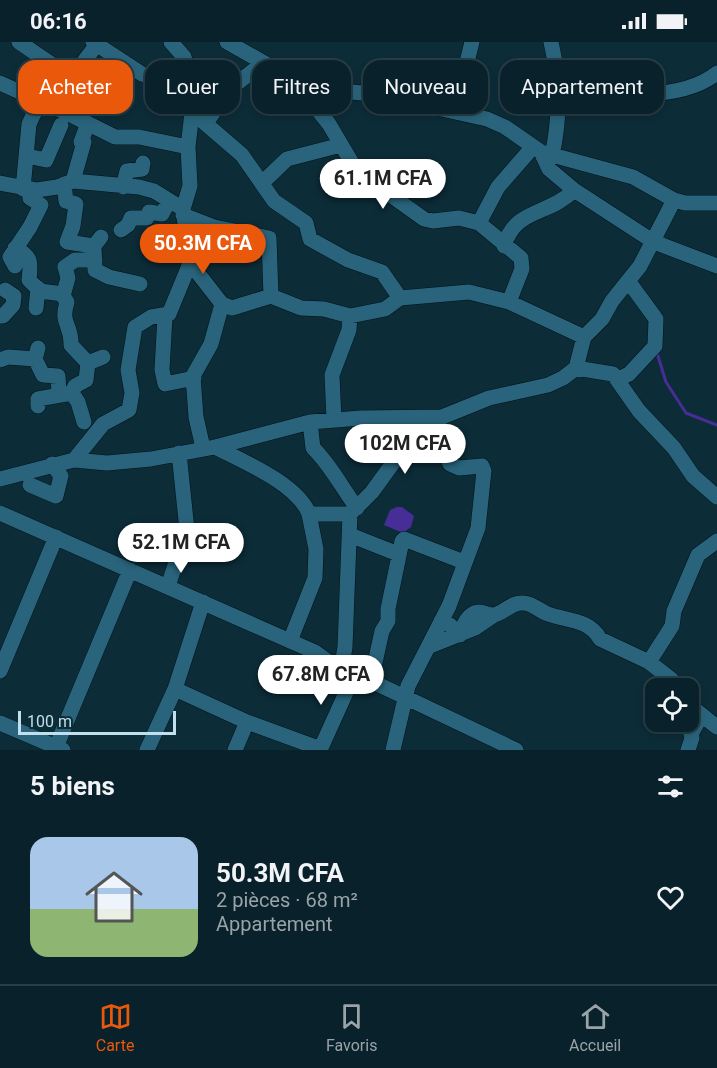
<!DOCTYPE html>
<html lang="fr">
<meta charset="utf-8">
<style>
body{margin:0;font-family:Roboto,sans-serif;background:#122932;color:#f1f3f6;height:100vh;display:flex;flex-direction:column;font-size:22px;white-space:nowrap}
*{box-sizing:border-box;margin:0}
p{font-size:20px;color:#99a3a8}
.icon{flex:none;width:33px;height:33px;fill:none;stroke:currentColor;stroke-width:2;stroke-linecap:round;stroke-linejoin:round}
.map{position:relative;height:708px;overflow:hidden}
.details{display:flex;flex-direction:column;background:#09212a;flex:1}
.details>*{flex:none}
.top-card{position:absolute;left:18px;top:18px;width:681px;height:54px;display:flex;gap:12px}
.tools{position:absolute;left:645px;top:636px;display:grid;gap:12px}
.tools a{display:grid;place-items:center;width:54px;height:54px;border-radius:12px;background:#09212a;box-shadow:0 3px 9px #0003,0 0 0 2px #293e47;font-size:30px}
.scale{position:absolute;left:18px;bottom:15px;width:158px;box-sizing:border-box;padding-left:6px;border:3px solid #c2dfed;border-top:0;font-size:16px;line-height:21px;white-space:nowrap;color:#c2dfed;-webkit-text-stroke:4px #0c2c38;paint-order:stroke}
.price{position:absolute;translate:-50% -51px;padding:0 14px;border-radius:21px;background:#fff;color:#222;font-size:20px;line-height:39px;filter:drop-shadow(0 2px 3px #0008)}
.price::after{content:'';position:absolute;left:50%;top:36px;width:18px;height:14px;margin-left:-9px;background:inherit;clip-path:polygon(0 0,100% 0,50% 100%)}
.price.on{background:#ea580c;color:#fff}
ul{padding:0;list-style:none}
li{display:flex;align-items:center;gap:18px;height:150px;padding:0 30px}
li span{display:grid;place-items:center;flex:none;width:168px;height:120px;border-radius:18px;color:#555}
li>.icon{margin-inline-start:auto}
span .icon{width:72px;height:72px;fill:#fffc;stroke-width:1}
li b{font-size:26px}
h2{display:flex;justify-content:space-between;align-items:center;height:72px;padding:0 30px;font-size:26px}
.chip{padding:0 21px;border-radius:18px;background:#09212a;box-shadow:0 3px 9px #0003,0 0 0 2px #293e47;font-size:21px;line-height:54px}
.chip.on{background:#ea580c;color:#fff}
.status{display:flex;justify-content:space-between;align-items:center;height:42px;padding:0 30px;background:#09212a;direction:ltr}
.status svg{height:16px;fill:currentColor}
.tabs{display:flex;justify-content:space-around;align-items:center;height:84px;border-top:2px solid #293e47;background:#09212a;font-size:16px;color:#99a3a8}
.tabs a{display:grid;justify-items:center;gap:3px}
.tabs .on{color:#ea580c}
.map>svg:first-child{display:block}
</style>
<div class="status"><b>06:16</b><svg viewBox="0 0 49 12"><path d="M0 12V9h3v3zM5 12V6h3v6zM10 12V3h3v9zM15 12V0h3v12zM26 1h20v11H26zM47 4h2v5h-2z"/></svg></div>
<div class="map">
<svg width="717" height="708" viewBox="0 0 717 708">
<rect width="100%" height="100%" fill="#0c2c38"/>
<path fill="#472d96" d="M 397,465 L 402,465 L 414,474 L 411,485 L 403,491 L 384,483 L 390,468 Z"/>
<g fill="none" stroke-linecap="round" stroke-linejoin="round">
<path stroke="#472d96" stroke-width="3" d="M 657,311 L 666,340 L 686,371 L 717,383"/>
<defs>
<path id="minor" d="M 19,0 L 76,39 L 85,18 L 99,0
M 93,0 L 142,32 L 189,49
M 227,0 L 275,27 L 302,38 L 340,49 L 374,52 L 487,77 L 505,85 L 541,110 L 633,135 L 674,158 L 685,161 L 717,161
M 551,0 C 560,39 561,74 552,113
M 302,38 L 302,48 L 329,82 L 355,126 L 370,143 L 389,152 L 424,177 L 433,179 L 459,176 L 479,181 L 521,216 L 522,227 L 509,260
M 76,39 L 67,71 L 115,95 L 139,95 L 188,105
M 0,41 L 67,71
M 559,47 C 604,52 679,62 717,31
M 455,68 L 472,0
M 192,70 L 242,113 L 274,159 L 306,181 L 310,197 L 348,218 L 382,230 L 400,256
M 206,81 L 231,46 L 263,21
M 27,114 L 46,118 L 61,83
M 73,139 L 84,100 L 81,100 L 87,84
M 0,141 L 37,148 L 57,145 L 73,139 L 139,145 L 154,149 L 183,167
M 262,141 L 287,117 L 341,103
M 64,142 L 66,159 L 76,162 L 73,184 L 67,200 L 94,204
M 123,145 L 127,129 L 142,127 L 143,121
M 23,147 L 29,82 L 40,59
M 574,148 L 654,200 L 717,224
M 183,173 L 214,185 L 269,196 L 271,254
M 479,181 L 498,145 L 532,106
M 121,188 L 128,183 L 131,176 L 147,176 L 149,170 L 162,172 L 169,159
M 101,195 L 94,204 L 95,228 L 109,235 L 140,242
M 504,204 C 516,165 549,174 574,148 L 549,127 L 541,110
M 15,206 C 32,214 31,221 29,238 L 40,249 L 63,252
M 95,218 L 75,218 L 65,225 L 68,236 L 63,254 L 67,260 C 60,283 72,282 71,303 L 88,321 L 103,315
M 190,221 L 222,262 L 232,266 L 271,254 L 301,266 L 324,267 L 350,274 L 385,267 L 400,256 L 469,250 L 509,260 L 584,295
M 15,224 L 10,215 L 30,185 L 41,163 L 30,156 L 30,147
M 36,266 L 38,246
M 0,274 L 3,274 L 13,263 L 14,254 L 5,248
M 165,274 L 162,328 L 165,342 L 194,336
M 38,306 L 35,317 L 43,333 L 58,334 L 59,352
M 0,318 L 8,315 L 35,317
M 576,326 L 613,332 L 639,369 L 674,406 L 693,434 L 717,455
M 617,338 L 629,332 L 655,304 L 656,277 L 629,240
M 72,351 L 75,344 L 86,338 L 88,321
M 38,364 L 38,357 L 72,351 L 78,360 L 84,380
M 334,378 L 332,333 L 349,288 L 350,274
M 310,380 L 313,406 C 330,422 342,446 357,466
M 215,405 C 242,419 298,442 309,472 L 350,472
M 203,406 L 196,375 L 193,334 L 211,302 L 222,262
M 74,418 L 103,382 L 129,368 L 132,351 L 128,328 L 135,285 L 151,275 L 169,272 L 190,221 L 183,167 L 190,144 L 188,105 L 192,70 L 187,25 L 184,15 L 171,0
M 0,437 L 74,418 L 107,421 L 151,417 L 215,405 L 310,380 L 361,376 L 442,375 L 489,356 L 548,343 L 563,336 L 576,326 L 584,295 L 602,277 L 612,259 L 640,224 L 674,158
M 30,443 L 56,454 L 61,434 L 52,422
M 0,471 L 315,610 L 341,629 L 371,639 L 516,708
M 350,493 L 398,512
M 168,544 L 187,488 L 179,411
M 441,579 L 450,583 L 460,593 C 463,584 468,570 479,570 C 484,570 488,573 493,573 C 503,572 511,560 523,561 C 533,561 539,569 548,572 C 567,579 589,577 600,597 L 649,620 L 672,584 L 674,569 L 698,513 L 717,499
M 290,599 L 315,536 L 316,507 L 309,472
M 430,604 L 475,586 L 494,573
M 649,620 L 672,638 L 672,646
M 0,629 L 56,495
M 341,629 L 345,605 L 350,472 L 372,450 L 393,421 L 439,382
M 371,639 L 382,589 L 388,579 L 388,567 L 402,499 L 404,497 L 464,520
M 175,647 L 247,680 L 321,707
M 688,662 L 717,685
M 0,681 L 63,708
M 56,705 L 130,528
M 147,708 L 175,647 L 203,560
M 235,708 L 247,680
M 320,708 L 354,633
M 393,708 L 408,644 L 449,564 L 478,486 L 484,429 L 482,424 L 459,426 L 450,422 L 433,388
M 688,708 L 692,696 L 691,692 L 701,674"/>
</defs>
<use href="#minor" stroke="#02131a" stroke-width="16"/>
<use href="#minor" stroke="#29647c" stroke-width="15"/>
</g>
</svg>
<div class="tools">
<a><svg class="icon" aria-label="locate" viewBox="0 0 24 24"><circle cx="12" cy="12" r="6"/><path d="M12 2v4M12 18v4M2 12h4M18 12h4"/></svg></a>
</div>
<div class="scale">100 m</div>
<b class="price" style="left:383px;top:168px">61.1M CFA</b>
<b class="price on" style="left:203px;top:233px">50.3M CFA</b>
<b class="price" style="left:405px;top:433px">102M CFA</b>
<b class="price" style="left:181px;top:532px">52.1M CFA</b>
<b class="price" style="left:321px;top:664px">67.8M CFA</b>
<div class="top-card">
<a class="chip on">Acheter</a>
<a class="chip">Louer</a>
<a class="chip">Filtres</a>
<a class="chip">Nouveau</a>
<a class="chip">Appartement</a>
</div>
</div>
<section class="details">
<h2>5 biens<svg class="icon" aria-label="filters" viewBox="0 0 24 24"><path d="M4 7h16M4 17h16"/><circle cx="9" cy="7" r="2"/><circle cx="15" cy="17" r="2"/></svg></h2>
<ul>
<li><span style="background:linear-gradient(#a9c7e8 60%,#8fb573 0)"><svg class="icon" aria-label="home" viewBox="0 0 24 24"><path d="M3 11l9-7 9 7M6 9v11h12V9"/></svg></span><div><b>50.3M CFA</b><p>2 pièces · 68 m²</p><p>Appartement</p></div><svg class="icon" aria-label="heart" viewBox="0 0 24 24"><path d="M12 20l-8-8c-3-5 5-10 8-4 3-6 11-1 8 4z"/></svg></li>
</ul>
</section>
<nav class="tabs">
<a class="on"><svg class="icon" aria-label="map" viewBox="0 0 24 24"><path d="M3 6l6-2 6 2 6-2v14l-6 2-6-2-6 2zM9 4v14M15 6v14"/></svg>Carte</a>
<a><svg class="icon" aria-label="saved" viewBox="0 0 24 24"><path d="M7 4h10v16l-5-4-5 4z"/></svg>Favoris</a>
<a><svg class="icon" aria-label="home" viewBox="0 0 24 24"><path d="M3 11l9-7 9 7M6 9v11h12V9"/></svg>Accueil</a>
</nav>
